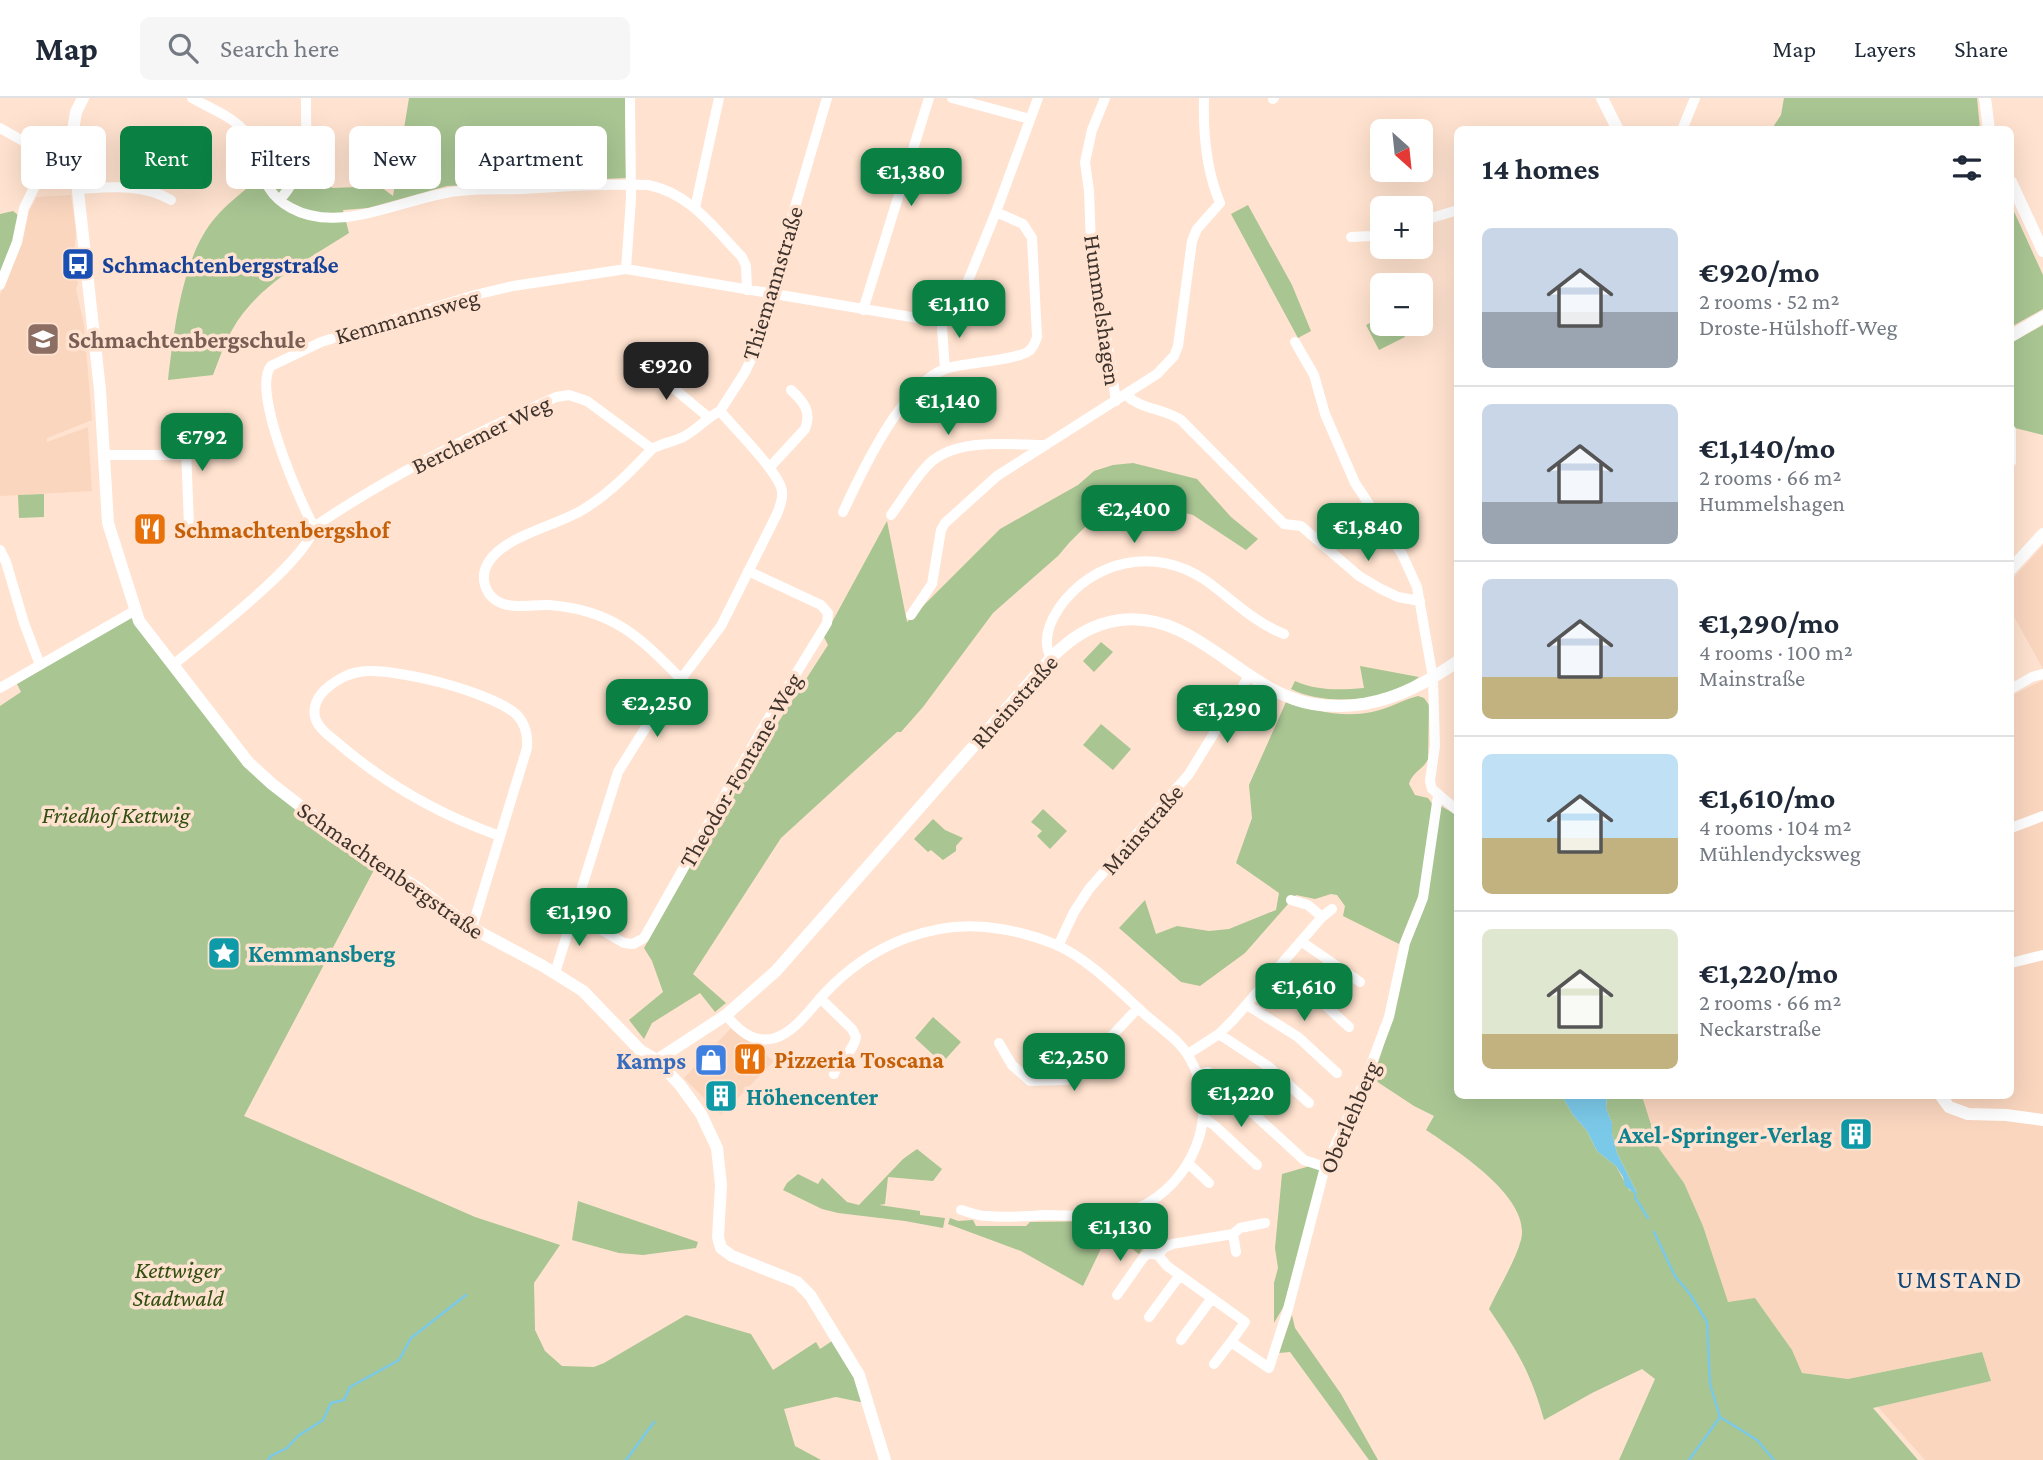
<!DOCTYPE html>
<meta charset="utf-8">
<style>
body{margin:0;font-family:"Crimson Pro",serif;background:#f6f6f7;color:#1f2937;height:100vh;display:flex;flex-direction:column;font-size:26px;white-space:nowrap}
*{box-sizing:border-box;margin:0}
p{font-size:23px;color:#747a83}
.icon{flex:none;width:38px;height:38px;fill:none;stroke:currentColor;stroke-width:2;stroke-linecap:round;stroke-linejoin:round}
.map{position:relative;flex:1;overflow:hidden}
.side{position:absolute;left:1454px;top:28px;width:560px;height:973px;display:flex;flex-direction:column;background:#fff;border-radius:10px;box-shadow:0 7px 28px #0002}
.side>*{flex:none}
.hud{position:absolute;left:21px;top:28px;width:665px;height:63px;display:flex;gap:14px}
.needle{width:46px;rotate:153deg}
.fabs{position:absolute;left:1370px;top:21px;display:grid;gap:14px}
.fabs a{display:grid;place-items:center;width:63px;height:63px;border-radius:10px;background:#fff;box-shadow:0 7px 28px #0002;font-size:35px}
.price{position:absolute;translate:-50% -60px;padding:0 16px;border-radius:14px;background:#0b8043;color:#fff;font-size:23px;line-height:46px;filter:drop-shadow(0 2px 4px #0008)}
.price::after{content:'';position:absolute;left:50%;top:42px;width:21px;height:16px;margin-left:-10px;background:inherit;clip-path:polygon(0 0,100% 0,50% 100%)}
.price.active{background:#222;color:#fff}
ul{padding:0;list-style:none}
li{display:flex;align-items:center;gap:21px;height:175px;padding:0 28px}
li+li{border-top:2px solid #e0e1e3}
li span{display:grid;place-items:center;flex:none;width:196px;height:140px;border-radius:10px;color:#555}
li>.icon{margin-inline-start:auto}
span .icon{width:84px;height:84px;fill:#fffc;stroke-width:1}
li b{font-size:30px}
h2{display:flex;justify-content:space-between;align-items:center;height:84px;padding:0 28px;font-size:30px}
.chip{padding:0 24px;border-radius:10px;background:#fff;box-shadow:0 7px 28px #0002;font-size:24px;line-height:63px}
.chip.active{background:#0b8043;color:#fff}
header{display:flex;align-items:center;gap:42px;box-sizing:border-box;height:98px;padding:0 35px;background:#fff;border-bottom:2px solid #e0e1e3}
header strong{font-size:33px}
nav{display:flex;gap:38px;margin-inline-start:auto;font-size:24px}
.search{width:490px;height:63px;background:#f6f6f7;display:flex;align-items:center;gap:18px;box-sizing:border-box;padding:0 24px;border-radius:10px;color:#747a83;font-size:26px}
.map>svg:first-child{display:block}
</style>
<header>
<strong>Map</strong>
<div class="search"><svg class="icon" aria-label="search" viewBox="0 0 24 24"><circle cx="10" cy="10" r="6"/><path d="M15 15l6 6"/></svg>Search here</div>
<nav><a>Map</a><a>Layers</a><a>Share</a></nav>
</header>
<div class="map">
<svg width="2043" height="1362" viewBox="0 0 2043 1362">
<rect width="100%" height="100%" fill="#ffe2cf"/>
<path fill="#fad6bf" d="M 71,97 L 76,134 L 74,155 L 71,157 L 72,163 L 75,163 L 78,186 L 76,191 L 84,227 L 92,322 L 47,340 L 47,344 L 88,329 L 92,393 L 0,398 L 0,197 L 22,146 L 29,113 L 37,99 Z
M 2043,447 L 2043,571 L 2011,513 L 2011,483 Z
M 2043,582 L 2043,1362 L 1925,1362 L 1878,1309 L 1990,1283 L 1982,1254 L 1848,1281 L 1802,1275 L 1792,1252 L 1755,1200 L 1728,1205 L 1703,1128 L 1684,1085 L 1658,1049 L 1642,998 L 2011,998 L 2011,598 Z
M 731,930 L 774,963 L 721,1017 L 684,980 Z"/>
<path fill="#a8c592" d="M 409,0 L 625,0 L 626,80 L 447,88 L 368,110 L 343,112 L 349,135 C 307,162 258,186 232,232 C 224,246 219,262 213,277 L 168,282 C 174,233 182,158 215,120 C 240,91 276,74 294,40 L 301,40 L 300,59 L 296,68 L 321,71 L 332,90 L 357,89 L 369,80 L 393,98 Z
M 1784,0 L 1977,0 L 1980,31 L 1771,32 L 1781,17 Z
M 1248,107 L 1292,187 L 1311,233 L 1298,240 L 1231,116 Z
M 2011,107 L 2043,177 L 2043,211 L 2011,229 Z
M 13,113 L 19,118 L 13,146 L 0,178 L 0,116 Z
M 1382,219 L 1382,226 L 1398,226 L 1405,239 L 1379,252 L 1366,227 Z
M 2043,227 L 2043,337 L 2011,329 L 2011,245 Z
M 1133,365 L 1197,381 L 1231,419 L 1258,441 L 1246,452 L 1193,417 L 1185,415 L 1126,415 L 1098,420 L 1085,429 L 1069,445 L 1058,458 L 993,515 L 923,609 L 901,634 L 897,634 L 781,740 L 693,876 L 726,905 L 715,914 L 700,895 L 652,925 L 644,941 L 629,922 L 663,894 L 652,863 L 644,850 L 761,643 L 765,645 L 828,547 L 824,539 L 887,423 L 907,524 L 1000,431 L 1078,387 L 1094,373 L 1113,367 Z
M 44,396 L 44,419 L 19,420 L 18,397 Z
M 133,516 L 245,665 L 375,770 L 244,1018 L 475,1119 L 560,1147 L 534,1185 L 535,1232 L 545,1253 L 562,1268 L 594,1269 L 604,1265 L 686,1217 L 751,1236 L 773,1272 L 816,1244 L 820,1251 L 835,1241 L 858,1278 L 865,1305 L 836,1299 L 784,1311 L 795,1348 L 821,1362 L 0,1362 L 0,608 L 21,594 L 17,586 Z
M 1101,544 L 1113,554 L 1094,574 L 1083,563 Z
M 1360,568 L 1419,579 C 1413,583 1407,588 1400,591 C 1370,604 1320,606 1291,591 L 1295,583 C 1317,593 1340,592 1364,590 Z
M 1418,598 L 1424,600 L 1429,607 L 1428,661 C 1423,672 1412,674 1409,686 L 1415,697 L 1428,700 L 1433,707 L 1420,794 L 1399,846 L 1343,818 L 1345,808 L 1337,797 L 1331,796 L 1315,801 L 1296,797 L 1245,855 L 1200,888 L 1181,884 L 1119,830 L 1145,802 L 1156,836 L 1177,828 L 1209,833 L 1229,831 L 1276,812 L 1279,795 L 1236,765 L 1252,720 L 1249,687 L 1286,604 C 1313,613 1343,620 1372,614 C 1388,611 1402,602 1418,598 Z
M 1101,626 L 1131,651 L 1113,672 L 1083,647 Z
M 1441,708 L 1458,718 L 1458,998 L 1562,998 L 1573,1017 L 1587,1033 L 1597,1053 L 1616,1068 L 1629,1092 L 1637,1095 L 1617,1055 L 1612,1035 L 1612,1025 L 1606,1010 L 1607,998 L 1642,998 L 1658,1049 L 1684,1085 L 1703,1128 L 1728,1204 L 1755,1200 L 1792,1252 L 1802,1275 L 1848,1281 L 1982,1254 L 1991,1283 L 1873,1310 L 1918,1362 L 1619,1362 L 1655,1281 L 1642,1271 L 1592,1295 L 1544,1322 C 1531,1274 1516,1251 1489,1211 C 1499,1189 1515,1164 1521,1142 C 1532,1100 1456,1052 1426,1032 L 1434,1018 L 1414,1008 L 1373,981 L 1393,918 L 1409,845 L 1424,811 Z
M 1043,711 L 1067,733 L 1050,751 L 1037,738 L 1042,733 L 1031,724 Z
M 933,721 L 945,732 L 963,740 L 956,748 L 956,753 L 943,762 L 931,752 L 928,754 L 914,741 Z
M 933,919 L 961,944 L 942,965 L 915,940 Z
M 917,1051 L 942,1071 L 933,1083 L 888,1079 L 885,1106 L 879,1107 L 920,1113 L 920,1117 L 945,1120 L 943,1130 L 905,1123 L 838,1115 L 822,1111 L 783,1092 L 787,1085 L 798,1076 L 818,1086 L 822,1080 L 847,1104 L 859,1107 L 903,1061 Z
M 1310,1068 L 1320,1072 L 1284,1208 L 1274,1225 L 1274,1185 L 1278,1170 L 1275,1150 L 1282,1076 Z
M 578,1103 L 698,1144 L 696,1150 L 643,1157 L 619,1155 L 572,1142 Z
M 1136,1116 L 1144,1148 L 1139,1156 L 1109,1134 L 1083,1188 L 1021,1153 L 948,1126 L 950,1120 L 958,1123 L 973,1122 L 976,1128 L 1026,1128 L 1030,1124 L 1105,1123 Z
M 1292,1217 L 1295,1230 L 1341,1296 L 1378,1362 L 1369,1362 L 1290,1254 L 1279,1255 Z"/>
<path fill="#7bc9e9" d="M 1562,998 L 1607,998 L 1606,1010 L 1612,1025 L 1612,1035 L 1617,1055 L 1637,1095 L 1635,1101 L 1634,1095 L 1625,1088 L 1623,1079 L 1616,1068 L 1597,1053 L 1587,1033 L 1573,1017 Z"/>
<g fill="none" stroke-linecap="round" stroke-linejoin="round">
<path stroke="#7bc9e9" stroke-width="2.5" d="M 1635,1099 L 1648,1120
M 1654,1134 L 1675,1178 L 1690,1196 L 1707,1224 L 1710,1286 L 1720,1319 L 1757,1342 L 1774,1362
M 268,1362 L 271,1358 L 287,1350 L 298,1338 L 323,1322 L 331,1305 L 344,1302 L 350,1289 L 399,1262 L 411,1240 L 466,1197
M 626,1362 L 654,1324
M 1689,1362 L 1720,1319"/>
<path stroke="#fff" stroke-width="10" d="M 192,0 C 209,10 234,19 246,35 C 265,60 255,91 291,110 C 338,136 399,103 446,95 C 470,90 496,92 521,91 C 563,89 606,85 648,87 C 690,95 714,130 742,159 L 746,168 L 747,192
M 952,0 L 1030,21
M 1105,0 L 1092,32 L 1085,64 L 1089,93 L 1092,173 L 1108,248 L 1116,303
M 1273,1 L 1274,0
M 0,30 L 50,58 L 74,60
M 1682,32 L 1695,0
M 78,91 C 110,89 142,85 171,102
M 280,102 C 310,65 306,45 306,0
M 695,110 L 719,0
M 1421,123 L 1458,112
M 1351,139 L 1372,138 L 1382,135
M 626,171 L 631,101 L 630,0
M 0,187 L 17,144 L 24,110 L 50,58
M 863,212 L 929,0
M 941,217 L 945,271
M 1295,244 L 1314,277 L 1325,316 L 1355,385 L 1402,456 L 1417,489 L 1433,580 L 1435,648 L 1430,683 L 1432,691 L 1458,713
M 650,265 L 659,278 L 708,319
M 1126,297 C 1142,312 1163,310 1181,322 L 1284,426 L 1301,428 L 1359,478 L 1381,491 L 1398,499 L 1420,503
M 720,313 L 745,274 L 755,253 L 773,184 L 827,0
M 185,324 L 189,428
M 2011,332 L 2011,364
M 652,351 C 631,373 610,395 584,411 C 557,428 503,438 488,465 C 480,478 484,495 497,503 C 511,512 533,506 549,507 C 612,512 638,537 680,580
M 103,357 L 186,357
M 770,369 L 805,331 C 812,314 804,304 791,292
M 843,414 C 862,373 902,287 945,271 C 964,264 1015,263 1029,253 C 1034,249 1035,244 1037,239 L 1032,140 L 1023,126 L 996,114
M 891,417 C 904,400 915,379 930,365 C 958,339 1011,347 1046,347
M 314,429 C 390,377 472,337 556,299 L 569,297 L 587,303 L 652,351 C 662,345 673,344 683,339 C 697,332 706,320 720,313
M 0,452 L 6,464 L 24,525 L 40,567 L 134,513
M 911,517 L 932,486 L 941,432 L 945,425 L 997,378 L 1157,276 L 1174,258 L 1178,248 L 1192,143 L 1197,131 L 1220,105 C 1206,72 1203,36 1204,0
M 1051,560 C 1042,543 1049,525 1059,510 C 1092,462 1156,448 1205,482 C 1231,500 1253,524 1284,536
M 173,567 C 202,543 308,462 314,429 C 299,402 251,292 271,268 L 321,244 L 475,197 L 513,188 L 626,171 L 923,221 L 941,217 L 949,212 L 963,195 L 996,114 L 1038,0
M 0,590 L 40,567
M 2011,591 L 2032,579 L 2043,576
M 2011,730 L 2043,718
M 1291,802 L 1308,807 L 1322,819
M 574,816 L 624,845 L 633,846 L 644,840 L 762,631 L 827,525 L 828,515 L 821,507 L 748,473
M 472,830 L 527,650 C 528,637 526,626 516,616 C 491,594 392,568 359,574 C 346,576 331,585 322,595 C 316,602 313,609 315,619 C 318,631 331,639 339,646 C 388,688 440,717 500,738
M 1302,844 L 1360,884
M 1058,848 L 1074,814 L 1089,791 L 1189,676 L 1249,578
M 2011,865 L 2043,857
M 555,875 L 618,674 L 651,621 L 721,528 L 777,416 C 780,408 783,401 782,393 C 779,374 734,330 720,313
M 1274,875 L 1325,907 L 1349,929
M 820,900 L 852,931 L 856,939 C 854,953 839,962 834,976
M 1247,907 L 1298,939 L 1337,975
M 726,917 C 738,932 753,946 775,940 C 795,934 811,910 825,895 C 870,847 935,819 1001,831 C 1020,834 1040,840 1057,847 C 1091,863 1120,894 1148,919 C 1162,931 1180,943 1189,959 C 1220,1010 1198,1075 1148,1105 C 1117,1124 1079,1117 1045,1117 C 1026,1118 1006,1120 987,1118 C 978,1118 969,1114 961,1112
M 1219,936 L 1269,969 L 1309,1005
M 999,945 L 1012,967 L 1030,983 L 1066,982 L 1074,978 L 1138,910
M 1188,956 L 1219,936 L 1234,921 L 1322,819 L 1332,811
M 1198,976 L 1208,974 L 1304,1062 L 1325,1069
M 1204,1020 L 1215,1028 L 1257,1067
M 1188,1065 L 1209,1085
M 1265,1125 L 1240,1130 L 1233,1136 L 1172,1146 L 1164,1150 L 1158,1157 L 1167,1168 L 1245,1224 L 1231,1244 L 1269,1270 L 1288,1211 L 1325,1069 L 1366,980 L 1389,919 L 1405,845 L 1423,800 L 1438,698
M 1233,1136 L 1236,1154
M 1117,1197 L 1143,1160 L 1148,1155 L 1158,1157
M 1149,1219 L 1180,1177
M 1181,1242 L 1212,1200
M 1214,1266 L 1231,1244"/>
<path stroke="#fff" stroke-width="12" d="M 83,0 L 76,14 L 72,39 L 100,292 L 108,425 L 139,523 L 248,664 L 272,686 L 366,759 L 418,790 L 472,830 L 543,868 L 583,893 L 641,953 L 657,962 L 680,987 L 701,1016 L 717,1050 L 721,1087 L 718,1139 L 721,1150 L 732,1158 L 797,1184 L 810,1197 L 859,1277 L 885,1362
M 1602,0 L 1618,32
M 1985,0 L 1989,32
M 2011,84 L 2043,153
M 2011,238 L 2043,219
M 2011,471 L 2043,436
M 657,962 L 726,917 L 776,873 L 1051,560 C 1071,540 1091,526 1120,522 C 1196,512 1242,594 1313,606 C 1368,615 1414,594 1458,563
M 1941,998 L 1949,1009 L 1968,1016 L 2006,1017 L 2043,1022"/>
</g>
<defs>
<symbol id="bus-square" viewBox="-11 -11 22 22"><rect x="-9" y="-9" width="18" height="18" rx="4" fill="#1a4fb4" stroke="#ffe2cf"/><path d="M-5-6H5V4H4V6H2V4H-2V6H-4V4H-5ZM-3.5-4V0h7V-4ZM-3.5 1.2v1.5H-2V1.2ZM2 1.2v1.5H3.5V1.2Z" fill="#fff"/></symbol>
<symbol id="school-square" viewBox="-11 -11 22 22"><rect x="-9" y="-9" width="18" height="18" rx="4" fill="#8d6e63" stroke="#ffe2cf"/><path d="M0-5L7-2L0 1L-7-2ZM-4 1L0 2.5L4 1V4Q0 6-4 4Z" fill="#fff"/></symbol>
<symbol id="restaurant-square" viewBox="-11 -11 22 22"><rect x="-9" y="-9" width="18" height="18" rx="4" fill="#e8710a" stroke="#ffe2cf"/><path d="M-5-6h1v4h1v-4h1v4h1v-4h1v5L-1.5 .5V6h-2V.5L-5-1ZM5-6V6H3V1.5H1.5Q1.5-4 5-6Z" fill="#fff"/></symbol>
<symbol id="sight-square" viewBox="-11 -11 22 22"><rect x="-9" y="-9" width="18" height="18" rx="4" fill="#0f9aa8" stroke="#ffe2cf"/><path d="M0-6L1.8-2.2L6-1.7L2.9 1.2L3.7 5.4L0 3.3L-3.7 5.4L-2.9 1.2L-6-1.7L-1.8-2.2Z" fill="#fff"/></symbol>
<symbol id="shop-square" viewBox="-11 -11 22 22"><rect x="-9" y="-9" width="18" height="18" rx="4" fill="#3f7fe0" stroke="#ffe2cf"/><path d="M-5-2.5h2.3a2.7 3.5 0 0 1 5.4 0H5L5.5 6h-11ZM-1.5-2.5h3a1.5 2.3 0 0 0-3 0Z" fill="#fff"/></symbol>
<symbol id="building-square" viewBox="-11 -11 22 22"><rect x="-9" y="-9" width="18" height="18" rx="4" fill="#0f9aa8" stroke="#ffe2cf"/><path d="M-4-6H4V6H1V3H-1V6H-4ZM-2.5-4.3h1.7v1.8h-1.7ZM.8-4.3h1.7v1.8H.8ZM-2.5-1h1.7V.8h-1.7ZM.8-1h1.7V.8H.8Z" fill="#fff"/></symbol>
</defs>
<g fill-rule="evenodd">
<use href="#bus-square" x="59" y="147" width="38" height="38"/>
<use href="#school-square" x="24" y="222" width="38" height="38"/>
<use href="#restaurant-square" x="131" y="412" width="38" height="38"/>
<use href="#sight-square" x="205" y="836" width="38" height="38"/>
<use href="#restaurant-square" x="731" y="942" width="38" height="38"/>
<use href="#shop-square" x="692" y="943" width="38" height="38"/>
<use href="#building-square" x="702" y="979" width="38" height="38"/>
<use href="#building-square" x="1837" y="1017" width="38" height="38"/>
</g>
<g text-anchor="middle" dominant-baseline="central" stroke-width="7" stroke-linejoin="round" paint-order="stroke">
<g font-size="24" font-weight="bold" fill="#164399" stroke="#ffe2cf" text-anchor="start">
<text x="102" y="166">Schmachtenbergstraße</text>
</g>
<g font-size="24" fill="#3f342d" stroke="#ffe2cf">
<text transform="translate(772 185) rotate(-73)">Thiemannstraße</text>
<text transform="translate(1103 212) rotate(82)">Hummelshagen</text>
<text transform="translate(407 218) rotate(-16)">Kemmannsweg</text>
<text transform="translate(481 336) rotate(-26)">Berchemer Weg</text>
<text transform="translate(1014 603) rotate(-48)">Rheinstraße</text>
<text transform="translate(740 672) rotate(-60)">Theodor-Fontane-Weg</text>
<text transform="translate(1142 731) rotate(-49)">Mainstraße</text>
<text transform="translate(391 772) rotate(35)">Schmachtenbergstraße</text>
<text transform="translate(1349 1019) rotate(-67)">Oberlehberg</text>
</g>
<g font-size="24" font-weight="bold" fill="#785e54" stroke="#ffe2cf" text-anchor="start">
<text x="68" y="241">Schmachtenbergschule</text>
</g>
<g font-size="24" font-weight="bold" fill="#c56008" stroke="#ffe2cf" text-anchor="start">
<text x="174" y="431">Schmachtenbergshof</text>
<text x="774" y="961">Pizzeria Toscana</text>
</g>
<g font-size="24" font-style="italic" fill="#304f10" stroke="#ffe2cf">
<text x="116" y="716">Friedhof Kettwig</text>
<text x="178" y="1171">Kettwiger<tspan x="178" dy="28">Stadtwald</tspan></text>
</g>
<g font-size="24" font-weight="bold" fill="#0d838f" stroke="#ffe2cf" text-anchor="start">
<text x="248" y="855">Kemmansberg</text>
<text x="746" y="998">Höhencenter</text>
<text x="1832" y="1036" text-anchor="end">Axel-Springer-Verlag</text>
</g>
<g font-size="24" font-weight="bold" fill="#366cbe" stroke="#ffe2cf" text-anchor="end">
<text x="686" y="962">Kamps</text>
</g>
<g font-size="26" letter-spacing="2" fill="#0c4576" stroke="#ffe2cf">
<text x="1960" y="1181">UMSTAND</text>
</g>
</g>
</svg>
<div class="fabs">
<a><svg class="needle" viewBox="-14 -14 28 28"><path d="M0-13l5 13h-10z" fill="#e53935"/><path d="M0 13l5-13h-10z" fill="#747a83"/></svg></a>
<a>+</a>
<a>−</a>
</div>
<b class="price" style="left:911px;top:110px">€1,380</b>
<b class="price" style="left:959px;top:242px">€1,110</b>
<b class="price active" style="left:666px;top:304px">€920</b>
<b class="price" style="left:948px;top:339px">€1,140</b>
<b class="price" style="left:202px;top:375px">€792</b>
<b class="price" style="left:1134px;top:447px">€2,400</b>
<b class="price" style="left:1368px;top:465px">€1,840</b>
<b class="price" style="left:657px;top:641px">€2,250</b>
<b class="price" style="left:1227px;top:647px">€1,290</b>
<b class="price" style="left:579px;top:850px">€1,190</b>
<b class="price" style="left:1304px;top:925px">€1,610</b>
<b class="price" style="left:1074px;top:995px">€2,250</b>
<b class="price" style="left:1241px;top:1031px">€1,220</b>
<b class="price" style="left:1120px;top:1165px">€1,130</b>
<div class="hud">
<a class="chip">Buy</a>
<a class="chip active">Rent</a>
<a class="chip">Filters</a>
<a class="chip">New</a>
<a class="chip">Apartment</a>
</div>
<section class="side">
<h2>14 homes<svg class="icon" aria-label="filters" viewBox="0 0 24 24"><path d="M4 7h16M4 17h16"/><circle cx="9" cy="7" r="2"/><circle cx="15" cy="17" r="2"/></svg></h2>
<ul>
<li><span style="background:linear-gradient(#c9d6e8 60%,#9aa5b1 0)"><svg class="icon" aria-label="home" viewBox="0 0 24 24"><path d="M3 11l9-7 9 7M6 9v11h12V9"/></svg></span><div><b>€920/mo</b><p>2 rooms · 52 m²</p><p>Droste-Hülshoff-Weg</p></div></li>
<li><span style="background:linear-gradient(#c9d6e8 70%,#9aa5b1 0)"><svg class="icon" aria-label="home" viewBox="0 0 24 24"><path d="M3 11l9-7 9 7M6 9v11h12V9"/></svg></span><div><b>€1,140/mo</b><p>2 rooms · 66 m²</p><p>Hummelshagen</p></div></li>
<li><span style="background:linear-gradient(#c9d6e8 70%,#c2b280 0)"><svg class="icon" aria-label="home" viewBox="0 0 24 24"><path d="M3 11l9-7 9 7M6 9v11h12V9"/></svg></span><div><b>€1,290/mo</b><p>4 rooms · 100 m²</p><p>Mainstraße</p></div></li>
<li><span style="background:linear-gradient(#bfe0f5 60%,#c2b280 0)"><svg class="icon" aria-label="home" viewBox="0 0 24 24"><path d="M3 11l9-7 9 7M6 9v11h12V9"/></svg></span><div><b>€1,610/mo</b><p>4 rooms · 104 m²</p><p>Mühlendycksweg</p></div></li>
<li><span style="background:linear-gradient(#dfe7d0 75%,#c2b280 0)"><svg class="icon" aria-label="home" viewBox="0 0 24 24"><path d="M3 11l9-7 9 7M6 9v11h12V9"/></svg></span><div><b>€1,220/mo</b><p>2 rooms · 66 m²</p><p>Neckarstraße</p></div></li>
</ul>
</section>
</div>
